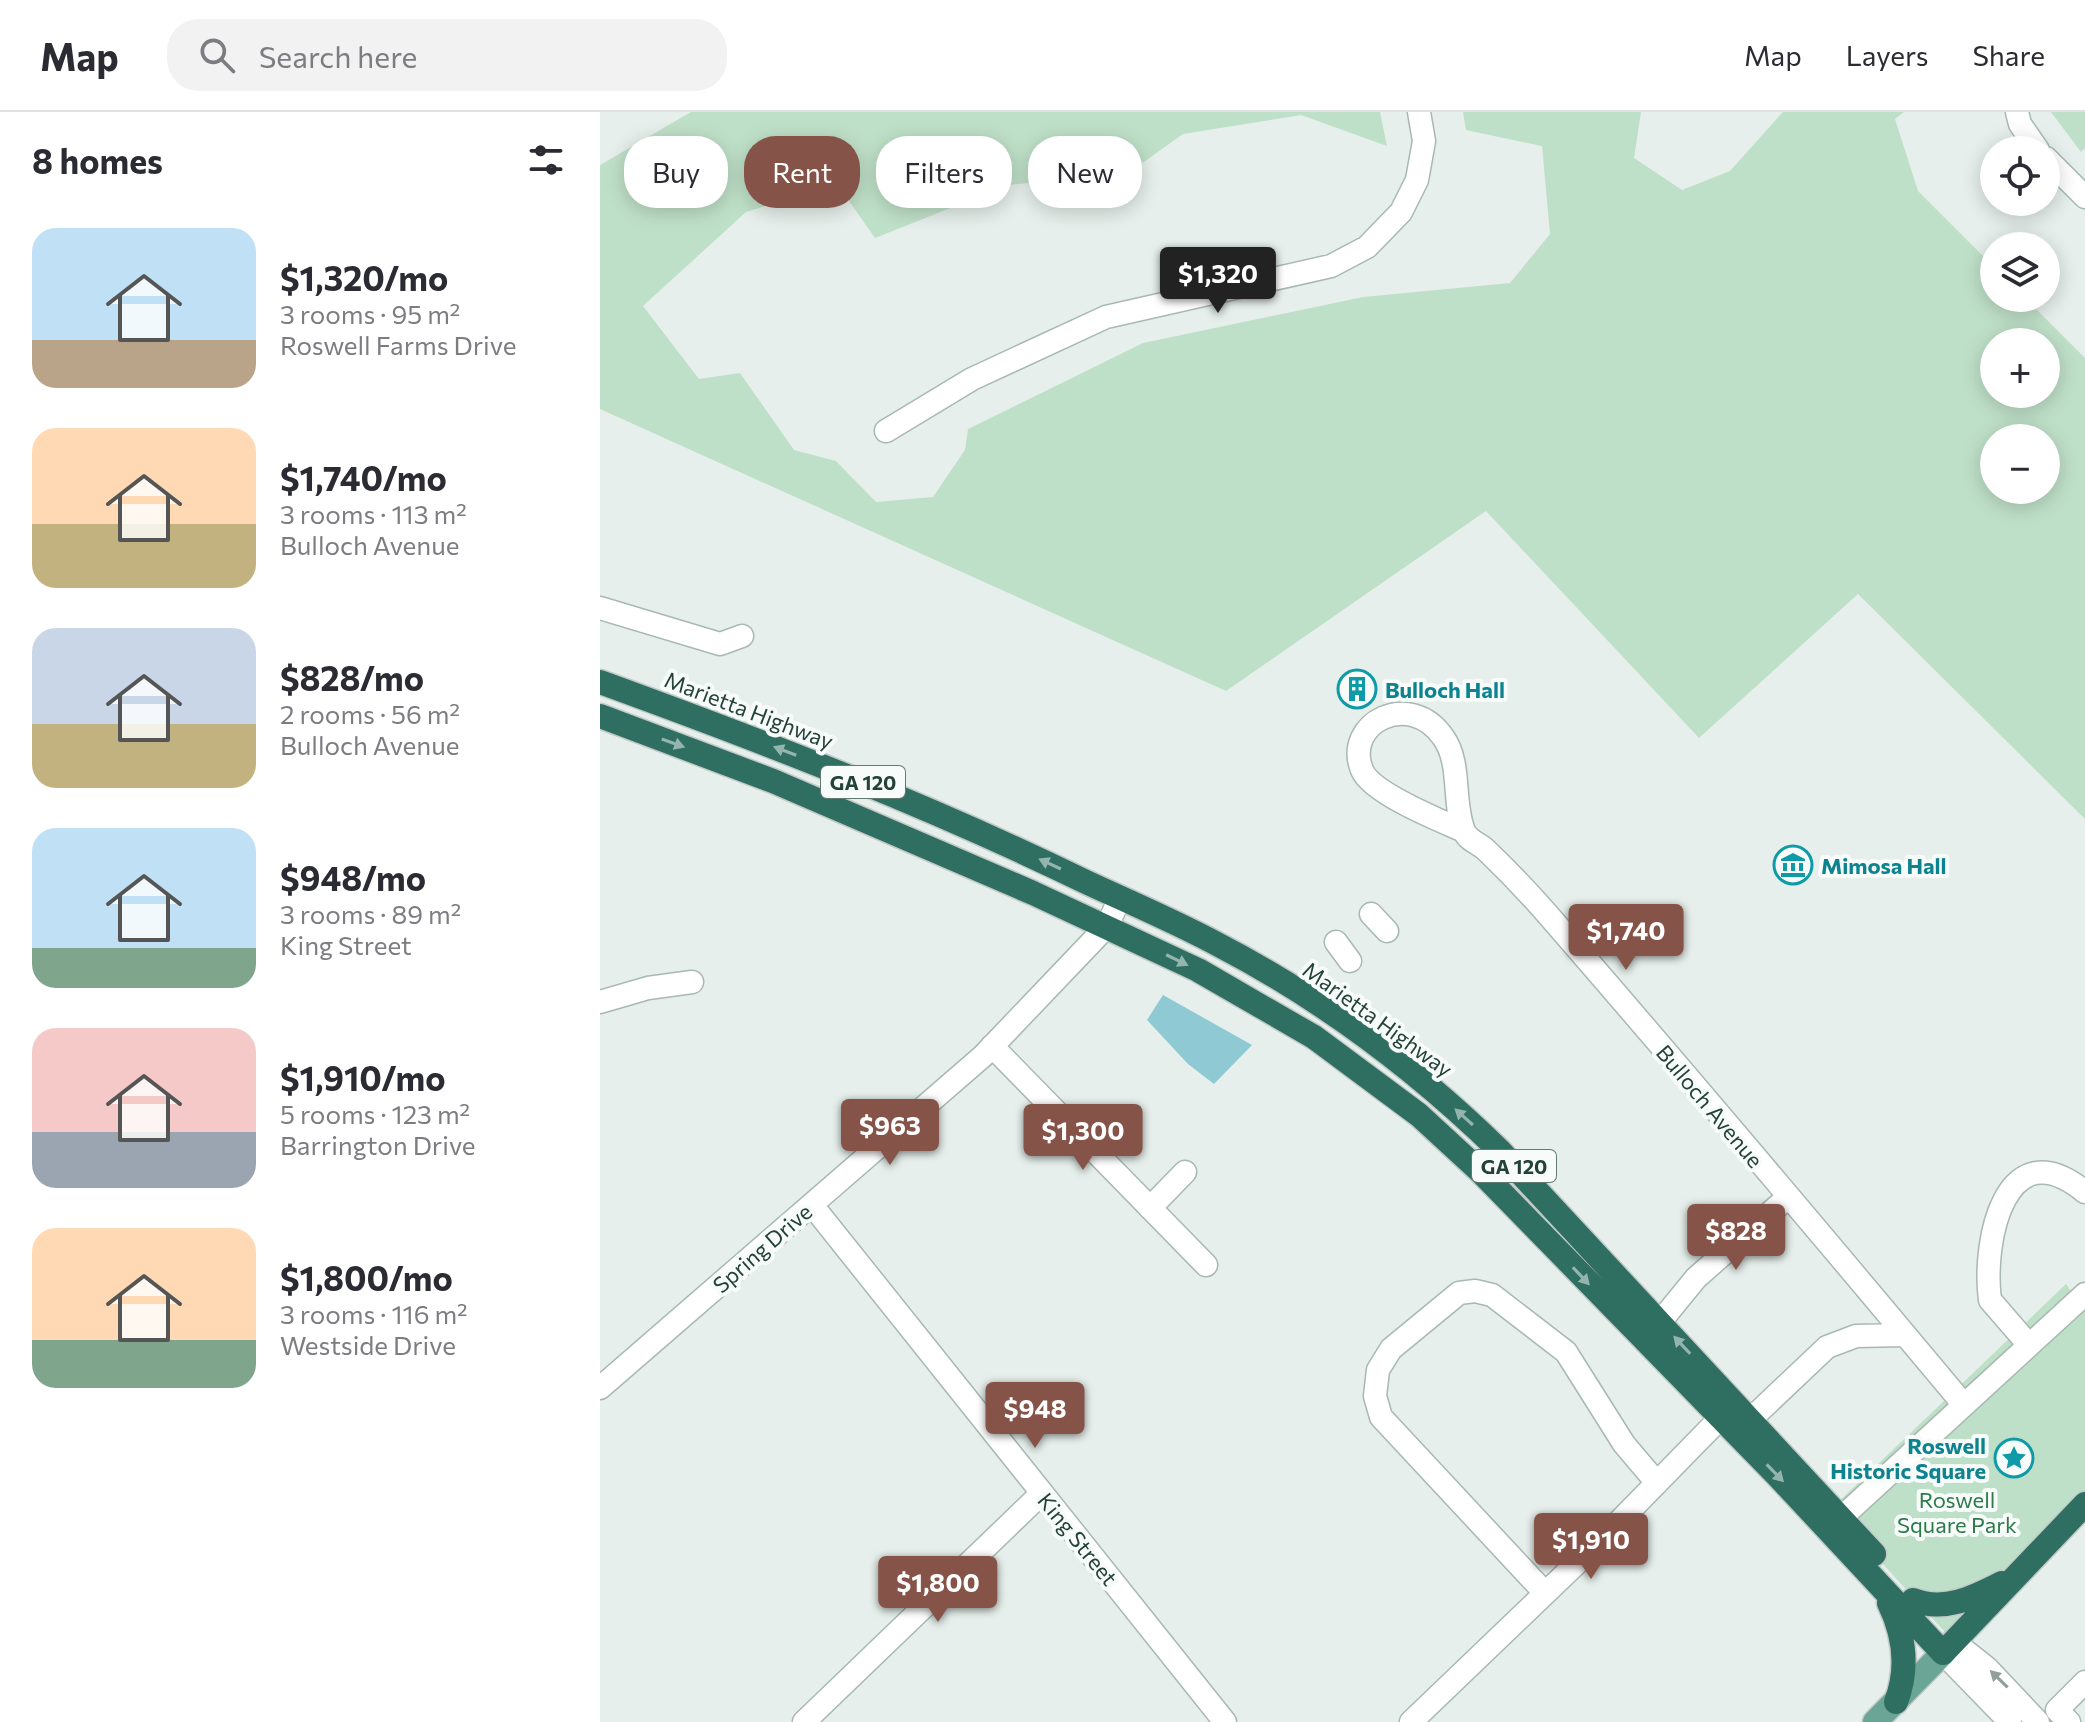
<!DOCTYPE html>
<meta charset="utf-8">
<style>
body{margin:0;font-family:Commissioner,sans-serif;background:#f2f2f3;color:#2b2b33;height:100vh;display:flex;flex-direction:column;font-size:30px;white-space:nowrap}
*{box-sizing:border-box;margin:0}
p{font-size:26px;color:#7c7c81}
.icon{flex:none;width:44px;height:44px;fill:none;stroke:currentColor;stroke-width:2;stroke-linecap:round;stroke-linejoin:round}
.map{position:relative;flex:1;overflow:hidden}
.drawer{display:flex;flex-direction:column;background:#fff;width:600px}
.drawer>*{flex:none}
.banner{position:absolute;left:24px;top:24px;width:760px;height:72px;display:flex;gap:16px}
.fabs{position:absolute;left:1380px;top:24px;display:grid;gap:16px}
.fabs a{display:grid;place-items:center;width:80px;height:80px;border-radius:50%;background:#fff;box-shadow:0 4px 20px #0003;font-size:40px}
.price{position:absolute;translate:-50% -68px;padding:0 18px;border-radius:8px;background:#855347;color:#fff;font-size:26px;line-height:52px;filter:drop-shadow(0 2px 4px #0008)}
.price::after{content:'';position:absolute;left:50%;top:48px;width:24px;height:18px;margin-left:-12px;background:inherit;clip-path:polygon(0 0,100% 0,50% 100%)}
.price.current{background:#222;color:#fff}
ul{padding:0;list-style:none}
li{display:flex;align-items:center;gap:24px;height:200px;padding:0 32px}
li span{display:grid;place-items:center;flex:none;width:224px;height:160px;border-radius:24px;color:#555}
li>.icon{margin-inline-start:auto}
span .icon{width:96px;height:96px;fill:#fffc;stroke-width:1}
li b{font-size:34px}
h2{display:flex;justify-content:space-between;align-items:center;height:96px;padding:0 32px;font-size:34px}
.chip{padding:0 28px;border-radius:32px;background:#fff;box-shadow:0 4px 20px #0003;font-size:28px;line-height:72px}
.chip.current{background:#855347;color:#fff}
header{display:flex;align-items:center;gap:48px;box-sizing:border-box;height:112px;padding:0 40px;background:#fff;border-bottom:2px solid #e1e1e2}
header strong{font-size:38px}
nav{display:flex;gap:44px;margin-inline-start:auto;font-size:28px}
.search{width:560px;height:72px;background:#f2f2f3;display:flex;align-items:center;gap:20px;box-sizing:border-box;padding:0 28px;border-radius:32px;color:#7c7c81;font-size:30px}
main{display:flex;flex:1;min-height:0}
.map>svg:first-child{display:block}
</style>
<header>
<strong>Map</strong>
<div class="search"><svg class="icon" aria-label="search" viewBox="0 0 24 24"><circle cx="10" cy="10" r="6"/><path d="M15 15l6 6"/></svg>Search here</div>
<nav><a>Map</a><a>Layers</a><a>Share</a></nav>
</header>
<main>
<section class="drawer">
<h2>8 homes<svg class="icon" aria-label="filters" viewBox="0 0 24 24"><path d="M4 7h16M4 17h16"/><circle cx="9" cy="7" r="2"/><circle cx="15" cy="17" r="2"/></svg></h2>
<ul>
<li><span style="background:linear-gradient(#bfe0f5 70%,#b9a48a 0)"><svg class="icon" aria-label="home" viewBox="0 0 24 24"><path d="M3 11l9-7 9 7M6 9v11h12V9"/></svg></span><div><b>$1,320/mo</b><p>3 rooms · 95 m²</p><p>Roswell Farms Drive</p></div></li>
<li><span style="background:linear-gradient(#ffd9b3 60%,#c2b280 0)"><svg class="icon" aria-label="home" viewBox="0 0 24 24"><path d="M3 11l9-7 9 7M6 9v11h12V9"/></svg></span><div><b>$1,740/mo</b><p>3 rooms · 113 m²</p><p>Bulloch Avenue</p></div></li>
<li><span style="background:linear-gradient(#c9d6e8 60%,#c2b280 0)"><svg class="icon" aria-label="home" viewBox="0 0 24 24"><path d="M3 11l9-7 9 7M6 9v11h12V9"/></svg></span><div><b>$828/mo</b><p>2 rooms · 56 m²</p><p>Bulloch Avenue</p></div></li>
<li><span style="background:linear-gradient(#bfe0f5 75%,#7fa58c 0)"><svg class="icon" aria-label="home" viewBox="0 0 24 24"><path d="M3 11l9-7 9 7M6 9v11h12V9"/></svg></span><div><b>$948/mo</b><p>3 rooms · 89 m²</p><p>King Street</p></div></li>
<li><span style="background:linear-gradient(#f6c9c9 65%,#9aa5b1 0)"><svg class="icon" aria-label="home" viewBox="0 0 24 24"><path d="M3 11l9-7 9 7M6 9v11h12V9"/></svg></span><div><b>$1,910/mo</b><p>5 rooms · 123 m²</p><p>Barrington Drive</p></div></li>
<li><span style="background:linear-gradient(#ffd9b3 70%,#7fa58c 0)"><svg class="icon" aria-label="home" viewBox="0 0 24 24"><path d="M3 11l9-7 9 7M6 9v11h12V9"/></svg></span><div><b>$1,800/mo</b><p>3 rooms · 116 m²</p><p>Westside Drive</p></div></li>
</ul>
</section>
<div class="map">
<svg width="1485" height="1610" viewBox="0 0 1485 1610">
<rect width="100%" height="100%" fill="#e6efeb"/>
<path fill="#bfe0c8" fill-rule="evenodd" d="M 91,0 L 780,0 L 787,34 L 701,3 L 583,22 L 527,62 L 408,73 L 275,126 L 237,72 L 146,100 L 43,194 L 99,267 L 140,261 L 194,338 L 236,349 L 276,390 L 333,385 L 365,338 L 368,317 L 543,231 L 763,185 L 910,171 L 950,122 L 942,34 L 866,18 L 863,0 L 1041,0 L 1034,46 L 1082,78 L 1130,59 L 1183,0 L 1304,0 L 1295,7 L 1318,79 L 1394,155 L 1394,186 L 1425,186 L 1485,246 L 1485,707 L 1258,482 L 1099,626 L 886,399 L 626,579 L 0,297 L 0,53 ZM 1394,230 L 1446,230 L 1446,282 L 1394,282 ZM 1394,326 L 1446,326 L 1446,378 L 1394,378 Z
M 1451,0 L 1485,0 L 1485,36 L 1481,40 Z
M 1466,1172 L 1485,1199 L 1485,1399 L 1353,1529 L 1232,1396 Z"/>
<path fill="#8ec9d4" d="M 563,883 L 652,933 L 614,972 L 588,952 L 547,908 Z"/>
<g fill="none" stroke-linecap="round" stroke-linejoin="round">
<defs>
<path id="minor" d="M 1417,0 L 1420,12 L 1438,38
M 1446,46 L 1485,85
M 286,319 L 372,267 L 506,205 L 731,154 L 767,135 L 801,100 L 817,68 L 824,29 L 819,0
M 0,496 L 120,532 L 142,524
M 864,719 C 841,709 771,681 762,658 C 743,611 810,577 843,625 C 862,651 852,690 864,719 C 868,729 879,731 886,738 C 908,759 929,781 949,804 C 1089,965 1227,1129 1364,1293
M 771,802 L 787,819
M 736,830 L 750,849
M 0,890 L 48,876 L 92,870
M 392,934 L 606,1153
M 212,1093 L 625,1610
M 550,1096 L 585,1060
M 1060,1210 L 1096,1166 L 1188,1085
M 1429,1233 L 1390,1188 C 1382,1128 1406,1015 1485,1080
M 0,1276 L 383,944 L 507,814 L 520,786
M 1151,1307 L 1227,1235 L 1256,1224 L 1304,1223
M 1241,1406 L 1485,1182
M 945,1481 L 781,1305 L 775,1284 L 778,1258 L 791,1237 L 859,1181 L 875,1179 L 892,1183 L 966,1240 L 1024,1332 L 1057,1371
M 1353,1529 L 1387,1556 L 1438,1610
M 1343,1541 L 1410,1610
M 204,1610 L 441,1382
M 811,1610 L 1005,1424 L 1132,1294
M 1469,1610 L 1457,1598 L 1485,1570"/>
<path id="major" d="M 1275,1610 L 1343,1541"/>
<path id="highway" d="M 0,570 C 165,630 328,693 486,770 C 529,790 574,809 617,832 C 721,886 815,956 899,1038 L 1274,1442
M 0,604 L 173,669 L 433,781 L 598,858 L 714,925 L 819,1003 L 882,1061 L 1176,1362 L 1343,1541 L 1485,1392
M 1313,1488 C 1344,1500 1373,1486 1402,1471
M 1289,1491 C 1305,1524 1309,1556 1296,1590"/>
</defs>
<use href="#minor" stroke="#a8b8b2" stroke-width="25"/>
<use href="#major" stroke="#c2cac8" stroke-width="27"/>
<use href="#highway" stroke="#c2cac8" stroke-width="27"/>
<use href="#minor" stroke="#fff" stroke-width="22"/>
<use href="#major" stroke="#6aa596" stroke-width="24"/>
<use href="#highway" stroke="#2f6f62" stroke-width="24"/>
</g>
<defs><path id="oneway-solid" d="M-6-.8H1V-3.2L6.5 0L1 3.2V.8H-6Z" transform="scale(2)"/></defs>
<g fill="#93b5ae">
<use href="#oneway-solid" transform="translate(73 631) rotate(20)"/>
<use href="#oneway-solid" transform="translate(185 639) rotate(-159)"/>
<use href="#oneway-solid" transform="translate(450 752) rotate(-155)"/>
<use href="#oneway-solid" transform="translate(577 848) rotate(26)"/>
<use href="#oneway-solid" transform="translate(864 1005) rotate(-138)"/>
<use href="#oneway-solid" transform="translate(981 1164) rotate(47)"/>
<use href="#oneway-solid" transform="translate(1082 1233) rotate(-133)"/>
<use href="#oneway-solid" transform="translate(1175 1361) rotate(46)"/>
</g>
<use fill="#92a09c" href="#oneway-solid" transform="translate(1399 1567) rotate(-136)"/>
<defs>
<symbol id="building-ring" viewBox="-11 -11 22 22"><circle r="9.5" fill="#f7fbf9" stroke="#0f9aa8" stroke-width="1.5"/><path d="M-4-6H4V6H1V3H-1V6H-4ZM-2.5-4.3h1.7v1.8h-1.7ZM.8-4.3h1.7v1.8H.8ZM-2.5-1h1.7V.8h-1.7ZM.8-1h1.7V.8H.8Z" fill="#0f9aa8"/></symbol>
<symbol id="museum-ring" viewBox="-11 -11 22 22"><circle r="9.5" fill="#f7fbf9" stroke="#0f9aa8" stroke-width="1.5"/><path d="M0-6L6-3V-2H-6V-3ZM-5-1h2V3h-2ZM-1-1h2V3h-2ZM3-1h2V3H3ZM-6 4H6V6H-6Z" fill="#0f9aa8"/></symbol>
<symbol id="sight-ring" viewBox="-11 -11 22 22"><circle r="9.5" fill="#f7fbf9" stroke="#0f9aa8" stroke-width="1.5"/><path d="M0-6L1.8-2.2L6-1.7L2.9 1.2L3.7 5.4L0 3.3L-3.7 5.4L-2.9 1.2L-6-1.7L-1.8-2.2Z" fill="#0f9aa8"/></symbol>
</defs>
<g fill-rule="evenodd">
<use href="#building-ring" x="735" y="555" width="44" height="44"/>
<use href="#museum-ring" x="1171" y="731" width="44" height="44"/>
<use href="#sight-ring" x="1392" y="1324" width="44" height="44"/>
</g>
<g text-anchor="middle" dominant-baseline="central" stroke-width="8" stroke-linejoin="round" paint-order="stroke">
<g fill="#f7fbf9" stroke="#637a73" stroke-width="2">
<rect x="221" y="654" width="84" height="32" rx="6"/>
<rect x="872" y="1038" width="84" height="32" rx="6"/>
</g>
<g font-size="20" font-weight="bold" fill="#24423a">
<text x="263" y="670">GA 120</text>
<text x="914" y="1054">GA 120</text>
</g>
<g font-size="22" font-weight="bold" fill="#0d838f" stroke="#f7fbf9" text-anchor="start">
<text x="785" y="577">Bulloch Hall</text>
<text x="1221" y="753">Mimosa Hall</text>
<text x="1386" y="1333" text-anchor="end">Roswell<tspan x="1386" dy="25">Historic Square</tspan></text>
</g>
<g font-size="22" fill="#24423a" stroke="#f7fbf9">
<text transform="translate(149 598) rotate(21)">Marietta Highway</text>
<text transform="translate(778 907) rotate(36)">Marietta Highway</text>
<text transform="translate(1110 994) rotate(50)">Bulloch Avenue</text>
<text transform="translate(162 1136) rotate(-41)">Spring Drive</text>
<text transform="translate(478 1427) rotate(51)">King Street</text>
</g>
<g font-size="22" fill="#2d7a4b" stroke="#f7fbf9">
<text x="1357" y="1387">Roswell<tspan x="1357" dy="25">Square Park</tspan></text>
</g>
</g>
</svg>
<div class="fabs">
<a><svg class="icon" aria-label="locate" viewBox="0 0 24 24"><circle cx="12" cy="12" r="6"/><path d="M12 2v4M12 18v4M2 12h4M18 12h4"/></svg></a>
<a><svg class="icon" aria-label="layers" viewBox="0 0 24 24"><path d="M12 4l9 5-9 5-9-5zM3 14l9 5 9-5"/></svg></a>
<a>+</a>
<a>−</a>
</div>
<b class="price current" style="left:618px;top:203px">$1,320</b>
<b class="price" style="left:1026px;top:860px">$1,740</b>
<b class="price" style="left:290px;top:1055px">$963</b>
<b class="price" style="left:483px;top:1060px">$1,300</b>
<b class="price" style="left:1136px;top:1160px">$828</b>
<b class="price" style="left:435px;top:1338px">$948</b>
<b class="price" style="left:991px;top:1469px">$1,910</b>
<b class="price" style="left:338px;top:1512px">$1,800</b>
<div class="banner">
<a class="chip">Buy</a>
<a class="chip current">Rent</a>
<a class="chip">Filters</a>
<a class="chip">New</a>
</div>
</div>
</main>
